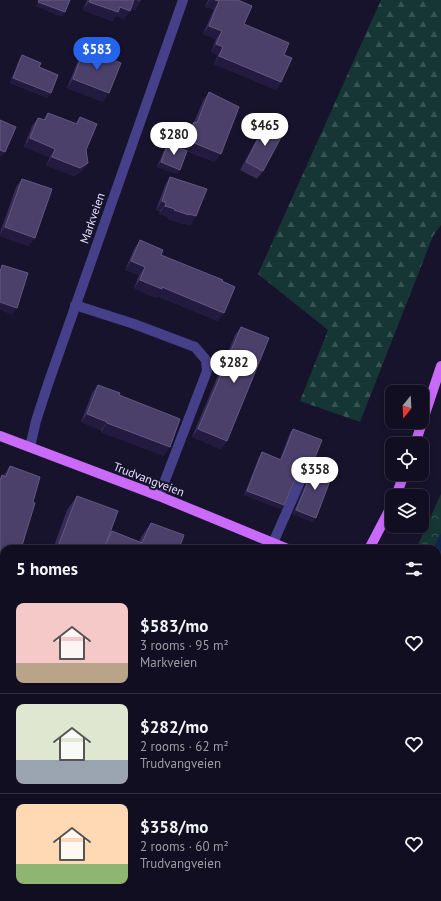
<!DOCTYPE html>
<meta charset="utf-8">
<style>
body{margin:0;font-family:"PT Sans",sans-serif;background:#1f1c2e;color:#f1f3f6;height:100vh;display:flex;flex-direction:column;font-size:15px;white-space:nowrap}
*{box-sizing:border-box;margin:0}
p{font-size:13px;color:#9c9ca5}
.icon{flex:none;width:22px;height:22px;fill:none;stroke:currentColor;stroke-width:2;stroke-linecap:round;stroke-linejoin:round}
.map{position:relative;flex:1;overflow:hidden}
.details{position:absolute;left:0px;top:545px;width:441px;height:356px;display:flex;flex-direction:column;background:#120e21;border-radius:12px 12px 0 0;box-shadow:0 2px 6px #0003,0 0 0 1px #312e3f}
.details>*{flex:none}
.needle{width:26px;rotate:198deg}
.buttons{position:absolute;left:385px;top:385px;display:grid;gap:8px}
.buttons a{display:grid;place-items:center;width:44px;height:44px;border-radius:8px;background:#120e21;box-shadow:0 2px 6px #0003,0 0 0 1px #312e3f;font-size:20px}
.price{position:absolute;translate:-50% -34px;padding:0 9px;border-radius:14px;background:#fff;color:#222;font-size:13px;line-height:26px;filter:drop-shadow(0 1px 2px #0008)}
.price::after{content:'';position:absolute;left:50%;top:24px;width:12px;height:9px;margin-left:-6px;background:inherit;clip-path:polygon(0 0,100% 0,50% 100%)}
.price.current{background:#2563eb;color:#fff}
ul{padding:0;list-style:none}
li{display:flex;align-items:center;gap:12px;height:100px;padding:0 16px}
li+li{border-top:1px solid #312e3f}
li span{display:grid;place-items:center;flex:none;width:112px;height:80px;border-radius:8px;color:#555}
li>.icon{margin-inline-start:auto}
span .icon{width:48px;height:48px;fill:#fffc;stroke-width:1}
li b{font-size:17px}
h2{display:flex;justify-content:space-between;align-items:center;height:48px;padding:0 16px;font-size:17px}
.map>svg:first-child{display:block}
</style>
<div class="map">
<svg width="441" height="901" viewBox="0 0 441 901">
<defs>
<pattern id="forest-firs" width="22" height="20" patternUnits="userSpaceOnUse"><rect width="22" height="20" fill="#163636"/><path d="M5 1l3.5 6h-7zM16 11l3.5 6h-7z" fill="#385354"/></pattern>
<pattern id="park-crowns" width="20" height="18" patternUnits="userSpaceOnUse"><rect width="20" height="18" fill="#163636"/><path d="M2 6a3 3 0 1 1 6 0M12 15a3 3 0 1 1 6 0" fill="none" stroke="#385354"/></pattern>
</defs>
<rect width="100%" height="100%" fill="#18132c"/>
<path fill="url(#forest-firs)" d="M 381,0 L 441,0 L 441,225 L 433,236 L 360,422 L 300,401 L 328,330 L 258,274 Z"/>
<path fill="url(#park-crowns)" d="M 441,494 L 441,901 L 164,901 L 166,897 L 437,897 L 437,549 L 416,549 Z"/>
<path fill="#10254e" d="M 441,533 L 441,721 L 437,720 L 437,549 L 433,549 Z
M 437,780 L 441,781 L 441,901 L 375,901 L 376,897 L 437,897 Z"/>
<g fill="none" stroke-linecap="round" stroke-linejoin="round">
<path stroke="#454089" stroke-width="10" d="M 75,305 L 134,324 L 195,347 L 206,360 L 207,371 L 159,496
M 30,447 L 36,421 L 48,384 L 183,0
M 273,543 L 306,468"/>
<path stroke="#c96af9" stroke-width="10" d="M 0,436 L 159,496 L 288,549
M 415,444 L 441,366
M 396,496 L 404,474
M 369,549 L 392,505
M 122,901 L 125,897"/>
</g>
<path fill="#372c58" d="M 87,0 L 141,0 L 135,10 L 131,9 L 124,19 L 116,16 L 112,21 L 83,10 Z
M 208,0 L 238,0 L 244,24 L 284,55 L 281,82 L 276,90 L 214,64 L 218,55 L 211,52 L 216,39 L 203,34 L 214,9 L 205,7 Z
M 84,49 L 103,102 L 67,88 L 79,58 Z
M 22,55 L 48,98 L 10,83 L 19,60 Z
M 209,92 L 215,162 L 187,151 L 180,170 L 177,174 L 157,167 L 165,148 L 168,143 L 181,148 L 188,131 L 194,122 L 203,101 Z
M 48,113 L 75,124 L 80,117 L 86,150 L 88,163 L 82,171 L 74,176 L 46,165 L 50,157 L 24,147 L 32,126 L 38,118 L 43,120 Z
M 267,122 L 263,171 L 257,179 L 240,170 L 261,131 Z
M 170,177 L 196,216 L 190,225 L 184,223 L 183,224 L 168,219 L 169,217 L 159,214 L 160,211 L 156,210 L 165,185 Z
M 22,179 L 29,246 L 0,236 L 0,233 L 16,187 Z
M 140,240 L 161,255 L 222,281 L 218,321 L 157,296 L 156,298 L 134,288 L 139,275 L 125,270 L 134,249 Z
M 241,327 L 227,441 L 221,449 L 192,437 L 235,335 Z
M 98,385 L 119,395 L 164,456 L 101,432 L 101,430 L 81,422 L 92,393 Z
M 293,429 L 314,460 L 311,464 L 306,462 L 302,464 L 281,509 L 244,495 L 259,457 L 262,452 L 280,459 L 290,433 Z
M 316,463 L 313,522 L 293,514 L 312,468 Z
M 10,466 L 0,602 L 0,478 L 2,475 L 3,476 Z
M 77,496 L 110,534 L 112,531 L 139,542 L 141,537 L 151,523 L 179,549 L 53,549 L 67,510 Z
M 4,697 L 4,897 L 0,901 L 0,703 Z"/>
<path fill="#231a3f" d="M 134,0 L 136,0 L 140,2 L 135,10 L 129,8 Z
M 210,0 L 215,0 L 219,1 L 214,9 L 205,7 Z
M 38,2 L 65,12 L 62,17 L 35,6 Z
M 89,2 L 120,7 L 130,11 L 124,19 L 116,16 L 112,21 L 83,10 Z
M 209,26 L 222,31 L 216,39 L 203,34 Z
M 216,44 L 223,47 L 218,55 L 211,52 Z
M 219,56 L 281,82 L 276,90 L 214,64 Z
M 13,78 L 51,93 L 48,98 L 10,83 Z
M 73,79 L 109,93 L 103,102 L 67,88 Z
M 30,138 L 55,149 L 50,157 L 24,147 Z
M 187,140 L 221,154 L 215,162 L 181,148 Z
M 0,150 L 5,152 L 2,157 L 0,156 Z
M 52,157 L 88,163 L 82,171 L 74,176 L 46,165 Z
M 161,162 L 180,170 L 177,174 L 157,167 Z
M 162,201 L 166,203 L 160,211 L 156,210 Z
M 165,206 L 175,209 L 169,217 L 159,214 Z
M 174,210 L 189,214 L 196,216 L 190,225 L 184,223 L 183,224 L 168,219 Z
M 5,227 L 35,238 L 29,246 L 0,236 L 0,234 Z
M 131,261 L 145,267 L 139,275 L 125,270 Z
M 140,280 L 162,287 L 224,313 L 218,321 L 157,296 L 156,298 L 134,288 Z
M 0,302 L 17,308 L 12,315 L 0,310 Z
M 87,414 L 107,422 L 101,430 L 81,422 Z
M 107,423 L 170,447 L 164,456 L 101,432 Z
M 198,429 L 227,441 L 221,449 L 192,437 Z
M 309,457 L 306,462 L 300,465 L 303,461 Z
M 247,491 L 284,505 L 281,509 L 244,495 Z
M 296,510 L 316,518 L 313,522 L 293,514 Z
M 0,584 L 4,585 L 4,604 L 0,602 Z"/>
<path fill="#4a406a" stroke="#625981" d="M 39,0 L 70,0 L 65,12 L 38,2 Z
M 90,0 L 134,0 L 130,11 L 120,7 L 118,12 L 89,2 Z
M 215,0 L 238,0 L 252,6 L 244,24 L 289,43 L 284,55 L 292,58 L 281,82 L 219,56 L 223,47 L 216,44 L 222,31 L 209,26 L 219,1 Z
M 84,49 L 121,63 L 109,93 L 73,79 Z
M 22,55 L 41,63 L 39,67 L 58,75 L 51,93 L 13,78 Z
M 209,92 L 239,107 L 221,154 L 187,140 L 194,122 L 197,123 Z
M 48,113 L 77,124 L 80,117 L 97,124 L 86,150 L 88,163 L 80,168 L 52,157 L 55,149 L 30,138 L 38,118 L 45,120 Z
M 0,120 L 16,127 L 5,152 L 0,150 Z
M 267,122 L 284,132 L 263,171 L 246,162 Z
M 168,143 L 187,151 L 180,170 L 161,162 Z
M 170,177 L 207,189 L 196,216 L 189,214 L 189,215 L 174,210 L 175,209 L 165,206 L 166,203 L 162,201 Z
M 22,179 L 52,189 L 35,238 L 5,227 Z
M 140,240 L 163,250 L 161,255 L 223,280 L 222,281 L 235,287 L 224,313 L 162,287 L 162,289 L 140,280 L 145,267 L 131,261 Z
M 2,265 L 28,273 L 17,308 L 0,302 L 0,272 Z
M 241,327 L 269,338 L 227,441 L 198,429 Z
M 98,385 L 120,393 L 119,395 L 180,419 L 170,447 L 107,423 L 107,422 L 87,414 Z
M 293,429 L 322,440 L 314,460 L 309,457 L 303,461 L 284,505 L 247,491 L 262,452 L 281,460 Z
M 316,463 L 334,470 L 316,518 L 296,510 Z
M 10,466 L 40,477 L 33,502 L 35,503 L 21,549 L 4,549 L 4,585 L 0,584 L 0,481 L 2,475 L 6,477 Z
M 77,496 L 118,511 L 104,549 L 57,549 Z
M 151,523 L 184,535 L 179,549 L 117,549 L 106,544 L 112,531 L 142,543 Z
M 4,703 L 4,897 L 33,897 L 32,901 L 0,901 L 0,714 Z"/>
<g text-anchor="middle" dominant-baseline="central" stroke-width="4" stroke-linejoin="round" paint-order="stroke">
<g font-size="12" fill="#e4dffe" stroke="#18132c">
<text transform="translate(92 218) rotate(-71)">Markveien</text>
<text transform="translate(149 479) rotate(21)">Trudvangveien</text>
</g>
</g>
</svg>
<div class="buttons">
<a><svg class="needle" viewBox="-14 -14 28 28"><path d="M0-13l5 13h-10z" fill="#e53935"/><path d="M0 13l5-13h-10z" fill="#9c9ca5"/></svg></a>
<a><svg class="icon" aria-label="locate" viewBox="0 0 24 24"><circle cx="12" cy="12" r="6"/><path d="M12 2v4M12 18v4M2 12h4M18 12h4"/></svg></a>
<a><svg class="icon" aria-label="layers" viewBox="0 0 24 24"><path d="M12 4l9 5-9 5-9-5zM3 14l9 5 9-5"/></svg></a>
</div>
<b class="price current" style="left:97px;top:71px">$583</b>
<b class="price" style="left:265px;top:147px">$465</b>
<b class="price" style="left:174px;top:156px">$280</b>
<b class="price" style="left:234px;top:384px">$282</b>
<b class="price" style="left:315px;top:491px">$358</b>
<section class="details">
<h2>5 homes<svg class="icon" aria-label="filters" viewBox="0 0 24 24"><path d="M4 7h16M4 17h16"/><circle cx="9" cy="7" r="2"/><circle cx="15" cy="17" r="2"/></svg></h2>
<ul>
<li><span style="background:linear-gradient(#f6c9c9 75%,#b9a48a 0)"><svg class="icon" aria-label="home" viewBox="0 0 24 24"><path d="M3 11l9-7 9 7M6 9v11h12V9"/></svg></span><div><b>$583/mo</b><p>3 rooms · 95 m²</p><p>Markveien</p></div><svg class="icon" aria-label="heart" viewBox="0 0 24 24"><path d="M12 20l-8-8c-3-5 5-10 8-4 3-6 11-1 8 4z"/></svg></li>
<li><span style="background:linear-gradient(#dfe7d0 70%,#9aa5b1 0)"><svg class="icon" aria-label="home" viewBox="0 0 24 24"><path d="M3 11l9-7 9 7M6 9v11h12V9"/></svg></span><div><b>$282/mo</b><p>2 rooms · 62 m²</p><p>Trudvangveien</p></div><svg class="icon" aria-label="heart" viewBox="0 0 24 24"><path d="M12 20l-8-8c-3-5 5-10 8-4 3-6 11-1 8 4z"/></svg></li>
<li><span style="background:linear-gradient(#ffd9b3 75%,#8fb573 0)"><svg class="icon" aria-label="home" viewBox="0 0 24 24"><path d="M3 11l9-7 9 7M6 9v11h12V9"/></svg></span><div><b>$358/mo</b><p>2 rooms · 60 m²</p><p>Trudvangveien</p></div><svg class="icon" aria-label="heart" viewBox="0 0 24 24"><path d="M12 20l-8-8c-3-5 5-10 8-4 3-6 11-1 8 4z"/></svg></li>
</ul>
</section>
</div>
